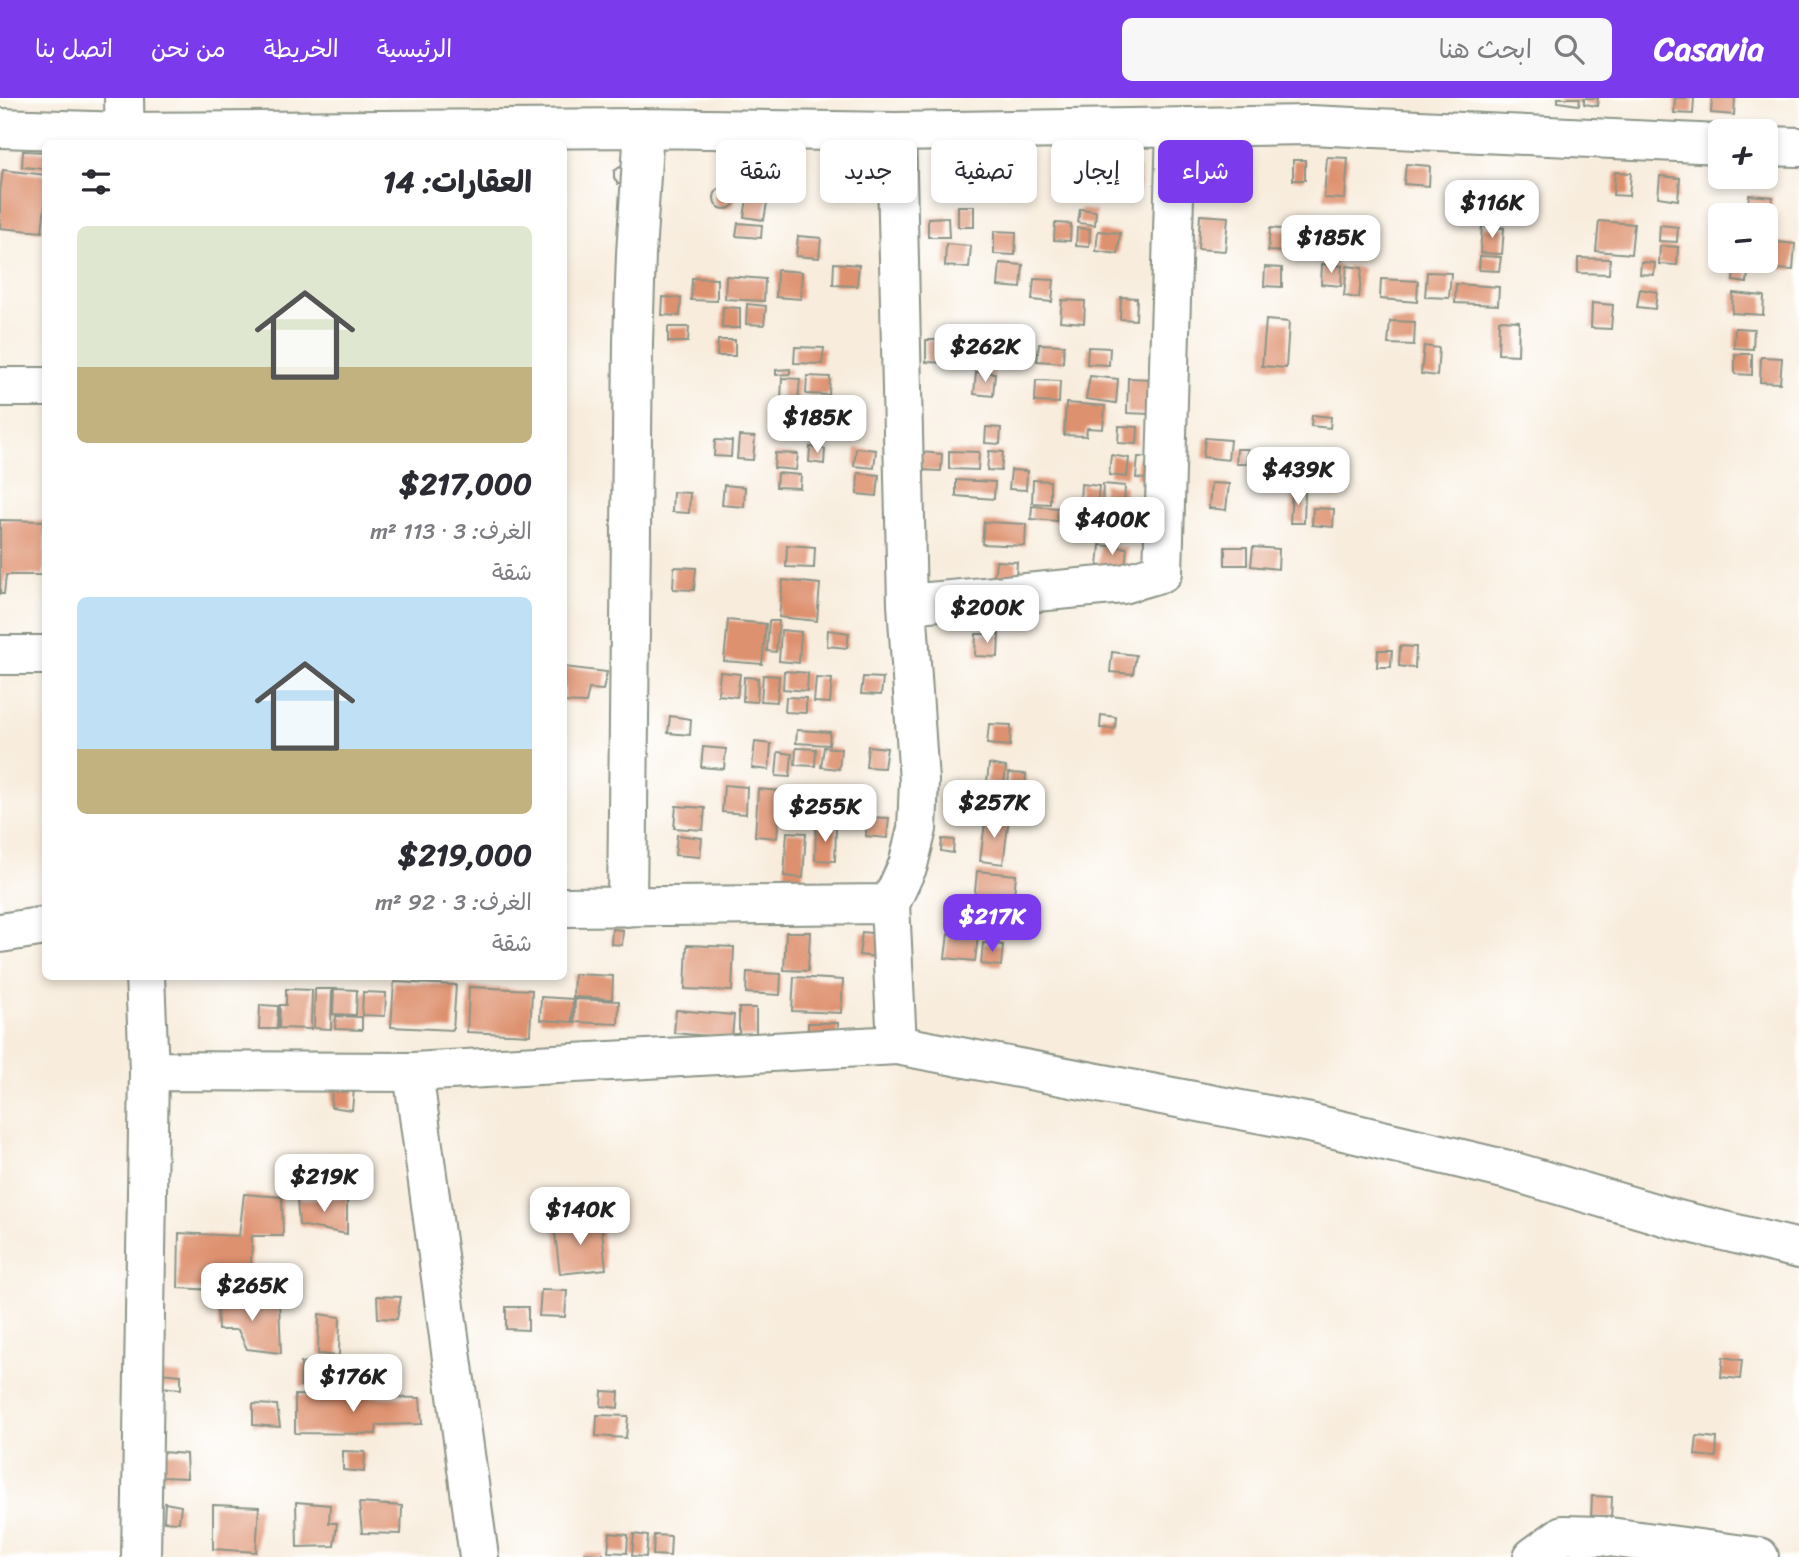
<!DOCTYPE html>
<html lang="ar">
<meta charset="utf-8">
<style>
body{margin:0;font-family:Sriracha,"Playpen Sans Arabic",sans-serif;background:#f7f7f7;color:#2b2b33;direction:rtl;height:100vh;display:flex;flex-direction:column;font-size:26px;white-space:nowrap}
*{box-sizing:border-box;margin:0}
p{font-size:23px;color:#7c7c81}
.icon{flex:none;width:38px;height:38px;fill:none;stroke:currentColor;stroke-width:2;stroke-linecap:round;stroke-linejoin:round}
.map{position:relative;flex:1;overflow:hidden;direction:ltr}
.panel{position:absolute;left:42px;top:42px;width:525px;height:840px;display:flex;flex-direction:column;background:#fff;border-radius:10px;box-shadow:0 4px 10px #0003;direction:rtl}
.panel>*{flex:none}
.hud{position:absolute;left:588px;top:42px;width:665px;height:63px;direction:rtl;display:flex;gap:14px}
.buttons{position:absolute;left:1708px;top:21px;display:grid;gap:14px}
.buttons a{display:grid;place-items:center;width:70px;height:70px;border-radius:10px;background:#fff;box-shadow:0 4px 10px #0003;font-size:35px}
.price{position:absolute;translate:-50% -60px;padding:0 16px;border-radius:14px;background:#fff;color:#222;font-size:23px;line-height:46px;filter:drop-shadow(0 2px 4px #0008)}
.price::after{content:'';position:absolute;left:50%;top:42px;width:21px;height:16px;margin-left:-10px;background:inherit;clip-path:polygon(0 0,100% 0,50% 100%)}
.price.active{background:#7c3aed;color:#fff}
ul{padding:0;list-style:none}
li{display:grid;align-content:center;gap:14px;height:371px;padding:0 35px}
li span{display:grid;place-items:center;height:217px;border-radius:10px;color:#555}
li>.icon{margin-inline-start:auto}
span .icon{width:126px;height:126px;fill:#fffc;stroke-width:1}
li b{font-size:30px}
h2{display:flex;justify-content:space-between;align-items:center;height:84px;padding:0 35px;font-size:30px}
.pill{padding:0 24px;border-radius:10px;background:#fff;box-shadow:0 4px 10px #0003;font-size:24px;line-height:63px}
.pill.active{background:#7c3aed;color:#fff}
header{display:flex;align-items:center;gap:42px;box-sizing:border-box;height:98px;padding:0 35px;background:#7c3aed;color:#fff}
header strong{font-size:33px}
nav{display:flex;gap:38px;margin-inline-start:auto;font-size:24px}
.search{width:490px;height:63px;background:#f7f7f7;display:flex;align-items:center;gap:18px;box-sizing:border-box;padding:0 24px;border-radius:10px;color:#7c7c81;font-size:26px}
.map>svg:first-child{display:block}
</style>
<header>
<strong>Casavia</strong>
<div class="search"><svg class="icon" aria-label="search" viewBox="0 0 24 24"><circle cx="10" cy="10" r="6"/><path d="M15 15l6 6"/></svg>ابحث هنا</div>
<nav><a>الرئيسية</a><a>الخريطة</a><a>من نحن</a><a>اتصل بنا</a></nav>
</header>
<div class="map">
<svg width="1799" height="1459" viewBox="0 0 1799 1459">
<rect width="100%" height="100%" fill="#fff"/>
<filter id="ink" filterUnits="userSpaceOnUse"><feTurbulence type="fractalNoise" baseFrequency=".0143" numOctaves="2"/><feDisplacementMap in="SourceGraphic" scale="14" xChannelSelector="R" yChannelSelector="G"/><feConvolveMatrix kernelMatrix="1 2 1 2 8 2 1 2 1" color-interpolation-filters="sRGB"/></filter>
<filter id="wash" filterUnits="userSpaceOnUse"><feTurbulence type="fractalNoise" baseFrequency=".00686" numOctaves="4" result="noise"/><feDisplacementMap in="SourceGraphic" scale="28" xChannelSelector="R" yChannelSelector="G"/><feGaussianBlur stdDeviation="1.57" result="paint"/><feColorMatrix in="noise" values="0 0 0 0 0 0 0 0 0 0 0 0 0 0 0 0 0 1.4 0 .05"/><feComposite in="paint" operator="in"/></filter>
<g filter="url(#wash)">
<rect width="100%" height="100%" fill="#f8eddd"/>
<g id="blocks">
<path fill="#de916e" d="M 1558,0 L 1580,0 L 1579,7 L 1558,4 Z
M 1584,0 L 1598,0 L 1597,8 L 1584,6 Z
M 1675,0 L 1694,0 L 1693,16 L 1674,15 Z
M 1712,0 L 1735,0 L 1734,17 L 1711,15 Z
M 745,46 L 764,47 L 762,66 L 743,65 Z
M 775,49 L 793,50 L 792,65 L 774,64 Z
M 23,53 L 46,54 L 46,71 L 22,69 Z
M 1327,59 L 1348,60 L 1345,101 L 1324,100 Z
M 1293,62 L 1305,62 L 1305,82 L 1293,82 Z
M 1005,66 L 1025,67 L 1023,92 L 1004,90 Z
M 1406,66 L 1430,68 L 1429,88 L 1404,86 Z
M 957,68 L 969,68 L 968,91 L 957,91 Z
M 620,69 L 627,70 L 625,86 L 618,86 L 614,80 L 614,73 Z
M 1120,70 L 1140,71 L 1140,93 L 1119,93 Z
M 1078,71 L 1097,72 L 1095,93 L 1076,92 Z
M 3,72 L 46,77 L 46,98 L 42,134 L 0,130 L 0,93 Z
M 1615,74 L 1631,75 L 1629,98 L 1613,97 Z
M 1660,78 L 1680,80 L 1678,102 L 1658,99 Z
M714 100a11 11 0 1 1 22 0a11 11 0 1 1-22 0Z
M 748,95 L 768,99 L 764,122 L 744,119 Z
M 1487,97 L 1503,99 L 1501,123 L 1484,121 Z
M 1749,97 L 1773,99 L 1771,117 L 1747,116 Z
M 958,108 L 974,108 L 974,129 L 958,129 Z
M 1080,111 L 1096,113 L 1095,127 L 1078,125 Z
M 1200,117 L 1228,119 L 1225,153 L 1198,151 Z
M 948,119 L 949,139 L 928,139 L 928,120 Z
M 1599,123 L 1634,126 L 1631,156 L 1596,153 Z
M 738,125 L 762,127 L 761,140 L 736,138 Z
M 1055,125 L 1071,126 L 1070,143 L 1054,142 Z
M 1660,127 L 1678,129 L 1677,144 L 1659,143 Z
M 1482,128 L 1504,130 L 1502,156 L 1480,155 Z
M 1077,130 L 1090,131 L 1089,149 L 1076,148 Z
M 1270,130 L 1301,133 L 1300,146 L 1288,145 L 1287,154 L 1268,153 Z
M 994,133 L 1016,134 L 1015,157 L 994,156 Z
M 1098,133 L 1120,135 L 1118,156 L 1096,153 Z
M 1327,136 L 1344,138 L 1342,162 L 1326,161 Z
M 798,138 L 821,140 L 819,160 L 796,158 Z
M 1778,144 L 1795,146 L 1793,172 L 1776,171 Z
M 946,146 L 971,148 L 969,170 L 945,168 Z
M 1766,147 L 1773,147 L 1771,171 L 1757,169 L 1758,163 L 1766,163 Z
M 1660,148 L 1678,149 L 1677,167 L 1659,166 Z
M 1480,158 L 1501,159 L 1499,173 L 1479,172 Z
M 1578,160 L 1610,161 L 1609,176 L 1578,175 Z
M 1734,163 L 1752,163 L 1751,170 L 1734,168 Z
M 1641,164 L 1655,165 L 1654,177 L 1640,176 Z
M 834,165 L 859,167 L 857,188 L 833,187 Z
M 1000,165 L 1023,167 L 1021,190 L 998,188 Z
M 1322,166 L 1342,168 L 1341,188 L 1321,186 Z
M 1347,168 L 1362,170 L 1359,200 L 1344,198 Z
M 1265,169 L 1282,170 L 1282,189 L 1264,188 Z
M 777,172 L 802,174 L 801,201 L 776,199 Z
M 1734,172 L 1748,174 L 1747,185 L 1733,183 Z
M 1427,174 L 1451,175 L 1449,200 L 1425,199 Z
M 726,178 L 765,181 L 764,203 L 725,201 Z
M 692,180 L 717,181 L 717,203 L 691,202 Z
M 1034,181 L 1054,182 L 1052,204 L 1032,202 Z
M 1381,181 L 1418,183 L 1417,204 L 1380,201 Z
M 1456,186 L 1499,189 L 1498,207 L 1455,205 Z
M 1640,191 L 1657,194 L 1655,211 L 1637,209 Z
M 1733,195 L 1764,198 L 1763,217 L 1732,215 Z
M 663,199 L 681,200 L 680,218 L 662,217 Z
M 1121,199 L 1137,200 L 1136,222 L 1120,221 Z
M 1062,202 L 1085,203 L 1084,225 L 1060,223 Z
M 1592,205 L 1613,207 L 1611,231 L 1591,230 Z
M 747,206 L 766,208 L 764,227 L 746,226 Z
M 723,209 L 740,210 L 740,230 L 722,230 Z
M 1266,222 L 1289,224 L 1286,270 L 1262,268 Z
M 1499,222 L 1519,223 L 1518,257 L 1498,256 Z
M 1390,223 L 1415,224 L 1414,247 L 1388,246 Z
M 668,229 L 689,229 L 688,244 L 668,244 Z
M 1735,230 L 1754,231 L 1753,251 L 1734,250 Z
M 718,242 L 735,242 L 735,258 L 717,258 Z
M 926,242 L 951,242 L 949,265 L 926,264 Z
M 1039,246 L 1064,247 L 1063,265 L 1037,263 Z
M 1424,248 L 1439,250 L 1437,278 L 1421,276 Z
M 795,249 L 824,250 L 822,266 L 794,265 Z
M 1088,249 L 1110,250 L 1109,267 L 1087,266 Z
M 1735,256 L 1752,256 L 1752,277 L 1735,276 Z
M 1761,259 L 1782,260 L 1780,285 L 1760,284 Z
M 790,271 L 790,276 L 776,277 L 776,272 Z
M 976,274 L 995,275 L 993,298 L 974,296 Z
M 807,278 L 830,279 L 829,297 L 806,296 Z
M 1090,278 L 1118,281 L 1116,305 L 1086,301 Z
M 782,280 L 800,281 L 798,303 L 781,302 Z
M 1128,280 L 1152,281 L 1150,316 L 1127,315 Z
M 1036,282 L 1060,283 L 1059,305 L 1035,304 Z
M 1066,305 L 1105,308 L 1103,331 L 1087,330 L 1086,338 L 1064,337 Z
M 780,309 L 812,312 L 812,323 L 779,321 Z
M 1312,317 L 1331,319 L 1330,330 L 1311,328 Z
M 1119,328 L 1138,329 L 1137,346 L 1118,345 Z
M 986,329 L 1001,330 L 1000,346 L 985,345 Z
M 739,338 L 755,339 L 753,362 L 737,361 Z
M 1205,340 L 1230,342 L 1228,362 L 1203,359 Z
M 715,342 L 732,343 L 731,359 L 714,358 Z
M 810,349 L 825,351 L 824,366 L 809,364 Z
M 856,350 L 876,352 L 874,370 L 854,368 Z
M 1237,351 L 1248,351 L 1247,366 L 1236,366 Z
M 949,353 L 979,354 L 978,372 L 949,371 Z
M 989,353 L 1003,354 L 1001,373 L 987,372 Z
M 921,354 L 942,356 L 941,373 L 920,372 Z
M 775,355 L 798,356 L 796,372 L 774,370 Z
M 1111,357 L 1129,360 L 1127,379 L 1109,377 Z
M 1138,359 L 1155,360 L 1152,382 L 1136,380 Z
M 1249,370 L 1262,371 L 1260,384 L 1249,383 Z
M 1267,371 L 1283,372 L 1283,390 L 1267,389 Z
M 1011,372 L 1027,373 L 1026,392 L 1009,391 Z
M 777,375 L 801,377 L 800,390 L 776,389 Z
M 858,375 L 879,377 L 877,398 L 857,396 Z
M 956,382 L 995,384 L 994,401 L 956,398 Z
M 1033,382 L 1050,383 L 1050,406 L 1032,405 Z
M 1211,385 L 1229,386 L 1226,412 L 1209,410 Z
M 1081,386 L 1099,388 L 1097,407 L 1080,405 Z
M 1103,386 L 1125,388 L 1124,408 L 1102,407 Z
M 724,387 L 745,389 L 744,409 L 722,407 Z
M 1292,393 L 1305,393 L 1304,425 L 1290,425 Z
M 673,394 L 690,395 L 689,415 L 672,414 Z
M 1032,408 L 1058,410 L 1057,423 L 1031,421 Z
M 1313,410 L 1334,411 L 1333,429 L 1312,427 Z
M 0,422 L 46,423 L 44,477 L 6,477 L 4,496 L 0,496 Z
M 984,424 L 1026,426 L 1025,448 L 982,446 Z
M 787,447 L 815,449 L 814,470 L 786,469 Z
M 1100,447 L 1127,450 L 1125,471 L 1098,468 Z
M 1225,449 L 1247,449 L 1247,467 L 1225,467 Z
M 1253,449 L 1279,451 L 1278,471 L 1251,468 Z
M 996,463 L 1017,464 L 1016,481 L 994,480 Z
M 674,469 L 696,470 L 694,492 L 673,491 Z
M 783,482 L 820,486 L 817,523 L 779,519 Z
M 728,522 L 766,526 L 762,566 L 724,563 Z
M 769,523 L 779,523 L 776,554 L 767,553 Z
M 781,532 L 801,534 L 799,565 L 779,563 Z
M 828,532 L 849,535 L 847,550 L 827,548 Z
M 976,536 L 999,536 L 998,559 L 975,558 Z
M 1400,548 L 1416,549 L 1415,570 L 1399,568 Z
M 1378,552 L 1392,552 L 1391,569 L 1377,569 Z
M 1112,554 L 1136,557 L 1133,576 L 1110,574 Z
M 564,569 L 607,574 L 603,592 L 589,591 L 586,605 L 564,604 Z
M 784,573 L 808,575 L 807,593 L 783,591 Z
M 720,574 L 740,576 L 737,599 L 718,597 Z
M 763,577 L 779,578 L 777,604 L 761,603 Z
M 744,579 L 758,580 L 757,604 L 743,603 Z
M 863,579 L 883,580 L 881,597 L 861,596 Z
M 816,580 L 832,581 L 830,605 L 814,604 Z
M 786,599 L 806,600 L 806,615 L 785,614 Z
M 1101,617 L 1116,619 L 1115,631 L 1100,630 Z
M 670,618 L 691,621 L 690,637 L 668,635 Z
M 989,626 L 1011,627 L 1010,648 L 987,646 Z
M 797,632 L 830,634 L 829,647 L 796,645 Z
M 755,644 L 771,646 L 769,672 L 752,670 Z
M 868,648 L 887,650 L 884,670 L 866,669 Z
M 703,649 L 726,651 L 724,671 L 701,669 Z
M 824,649 L 841,651 L 839,671 L 821,669 Z
M 796,650 L 816,651 L 815,668 L 795,667 Z
M 778,654 L 792,656 L 790,679 L 776,678 Z
M 989,666 L 1006,669 L 1004,686 L 987,684 Z
M 1009,675 L 1026,676 L 1025,694 L 1008,693 Z
M 724,687 L 747,689 L 746,716 L 722,714 Z
M 758,691 L 781,693 L 777,740 L 755,738 Z
M 953,698 L 974,700 L 973,719 L 951,717 Z
M 676,708 L 705,710 L 703,732 L 674,730 Z
M 986,717 L 1009,720 L 1003,766 L 980,763 Z
M 867,719 L 889,720 L 887,740 L 866,738 Z
M 816,728 L 836,729 L 835,763 L 815,762 Z
M 787,734 L 806,735 L 803,780 L 784,778 Z
M 677,737 L 702,740 L 700,759 L 675,757 Z
M 942,741 L 954,742 L 953,755 L 941,753 Z
M 977,773 L 1016,777 L 1012,817 L 973,813 Z
M 612,831 L 623,832 L 622,847 L 611,846 Z
M 786,834 L 810,834 L 808,873 L 784,872 Z
M 862,834 L 888,837 L 886,860 L 859,857 Z
M 948,836 L 978,839 L 975,863 L 945,860 Z
M 983,845 L 1003,847 L 1001,868 L 981,866 Z
M 687,847 L 734,849 L 732,893 L 685,891 Z
M 747,874 L 781,876 L 780,897 L 746,895 Z
M 574,876 L 613,878 L 612,901 L 573,899 Z
M 794,879 L 843,882 L 841,915 L 792,913 Z
M 394,884 L 456,887 L 453,932 L 391,929 Z
M 469,889 L 532,892 L 530,937 L 467,934 Z
M 286,891 L 312,892 L 311,931 L 279,930 L 280,907 L 286,907 Z
M 315,891 L 332,891 L 331,931 L 314,930 Z
M 334,891 L 357,892 L 356,917 L 333,916 Z
M 363,894 L 386,895 L 385,918 L 362,917 Z
M 541,899 L 573,901 L 572,924 L 540,922 Z
M 575,901 L 619,903 L 618,926 L 574,924 Z
M 260,907 L 278,908 L 277,931 L 259,931 Z
M 739,910 L 756,910 L 756,939 L 739,939 Z
M 676,912 L 734,917 L 732,940 L 674,935 Z
M 336,918 L 362,919 L 362,932 L 335,931 Z
M 808,925 L 838,925 L 838,940 L 808,940 Z
M 332,990 L 354,991 L 352,1012 L 331,1009 Z
M 296,1059 L 313,1061 L 316,1084 L 297,1082 Z
M 244,1096 L 282,1099 L 283,1138 L 252,1138 L 250,1194 L 178,1190 L 179,1135 L 239,1138 Z
M 618,1097 L 619,1123 L 603,1123 L 602,1098 Z
M 599,1098 L 601,1121 L 555,1126 L 553,1103 Z
M 347,1100 L 347,1136 L 299,1127 L 297,1101 Z
M 601,1123 L 606,1171 L 560,1176 L 554,1127 Z
M 541,1192 L 567,1193 L 565,1219 L 539,1218 Z
M 377,1198 L 401,1199 L 397,1221 L 378,1220 Z
M 217,1202 L 279,1203 L 281,1255 L 247,1251 L 238,1232 L 218,1232 Z
M 506,1209 L 528,1209 L 528,1232 L 506,1231 Z
M 319,1216 L 340,1219 L 339,1258 L 318,1256 Z
M 1723,1259 L 1742,1262 L 1740,1281 L 1721,1279 Z
M 301,1265 L 323,1267 L 324,1289 L 300,1288 Z
M 159,1275 L 181,1277 L 181,1291 L 159,1289 Z
M 602,1293 L 619,1294 L 618,1310 L 601,1308 Z
M 295,1297 L 420,1300 L 422,1326 L 377,1327 L 376,1336 L 295,1335 Z
M 253,1306 L 277,1307 L 280,1329 L 253,1327 Z
M 597,1317 L 628,1318 L 626,1340 L 596,1338 Z
M 1697,1338 L 1717,1340 L 1716,1359 L 1695,1357 Z
M 343,1353 L 365,1354 L 364,1374 L 343,1372 Z
M 162,1354 L 186,1356 L 187,1380 L 162,1379 Z
M 1592,1398 L 1612,1399 L 1611,1421 L 1591,1420 Z
M 296,1404 L 330,1407 L 329,1425 L 337,1425 L 334,1448 L 297,1449 Z
M 165,1405 L 181,1408 L 179,1424 L 164,1423 Z
M 359,1405 L 402,1408 L 401,1436 L 362,1435 Z
M 213,1407 L 259,1409 L 256,1454 L 213,1451 Z
M 610,1435 L 628,1437 L 627,1455 L 608,1454 Z
M 634,1436 L 648,1438 L 646,1459 L 632,1458 Z
M 654,1437 L 671,1438 L 670,1458 L 653,1457 Z
M 584,1455 L 603,1456 L 603,1459 L 583,1459 Z"/>
</g>
</g>
<g filter="url(#ink)">
<use href="#blocks" fill-opacity="0" stroke="#8c9588" stroke-width="2"/>
<g fill="none" stroke-linecap="round" stroke-linejoin="round">
<defs>
<path id="minor" d="M 124,0 L 125,46
M 0,30 L 124,34 L 644,30 L 896,34 L 1310,27 L 1720,46
M 896,34 L 907,506 L 919,683 L 917,731 L 908,767 L 890,806 L 897,947
M 1766,48 L 1799,49
M 0,289 L 46,289
M 907,506 L 1123,486 L 1163,474 L 1176,30
M 0,557 L 46,557
M 564,809 L 890,806
M 627,809 L 633,244 L 636,156 L 644,30
M 0,835 L 46,828
M 149,973 L 413,974 L 897,947 L 1310,1025 L 1508,1072 L 1678,1122 L 1799,1151
M 413,974 L 479,1459
M 141,1459 L 149,973 L 145,878
M 1533,1459 L 1563,1437 L 1602,1438 L 1759,1459"/>
</defs>
<use href="#minor" stroke="#8c9588" stroke-width="42"/>
<use href="#minor" stroke="#fff" stroke-width="38"/>
</g>
</g>
</svg>
<div class="buttons">
<a>+</a>
<a>−</a>
</div>
<b class="price" style="left:1492px;top:142px">$116K</b>
<b class="price" style="left:1331px;top:177px">$185K</b>
<b class="price" style="left:985px;top:286px">$262K</b>
<b class="price" style="left:817px;top:357px">$185K</b>
<b class="price" style="left:1298px;top:409px">$439K</b>
<b class="price" style="left:1112px;top:459px">$400K</b>
<b class="price" style="left:987px;top:547px">$200K</b>
<b class="price" style="left:994px;top:742px">$257K</b>
<b class="price" style="left:825px;top:746px">$255K</b>
<b class="price active" style="left:992px;top:856px">$217K</b>
<b class="price" style="left:324px;top:1116px">$219K</b>
<b class="price" style="left:580px;top:1149px">$140K</b>
<b class="price" style="left:252px;top:1225px">$265K</b>
<b class="price" style="left:353px;top:1316px">$176K</b>
<div class="hud">
<a class="pill active">شراء</a>
<a class="pill">إيجار</a>
<a class="pill">تصفية</a>
<a class="pill">جديد</a>
<a class="pill">شقة</a>
</div>
<section class="panel">
<h2>العقارات: 14<svg class="icon" aria-label="filters" viewBox="0 0 24 24"><path d="M4 7h16M4 17h16"/><circle cx="9" cy="7" r="2"/><circle cx="15" cy="17" r="2"/></svg></h2>
<ul>
<li><span style="background:linear-gradient(#dfe7d0 65%,#c2b280 0)"><svg class="icon" aria-label="home" viewBox="0 0 24 24"><path d="M3 11l9-7 9 7M6 9v11h12V9"/></svg></span><div><b>$217,000</b><p>الغرف: 3 · 113 m²</p><p>شقة</p></div></li>
<li><span style="background:linear-gradient(#bfe0f5 70%,#c2b280 0)"><svg class="icon" aria-label="home" viewBox="0 0 24 24"><path d="M3 11l9-7 9 7M6 9v11h12V9"/></svg></span><div><b>$219,000</b><p>الغرف: 3 · 92 m²</p><p>شقة</p></div></li>
</ul>
</section>
</div>
